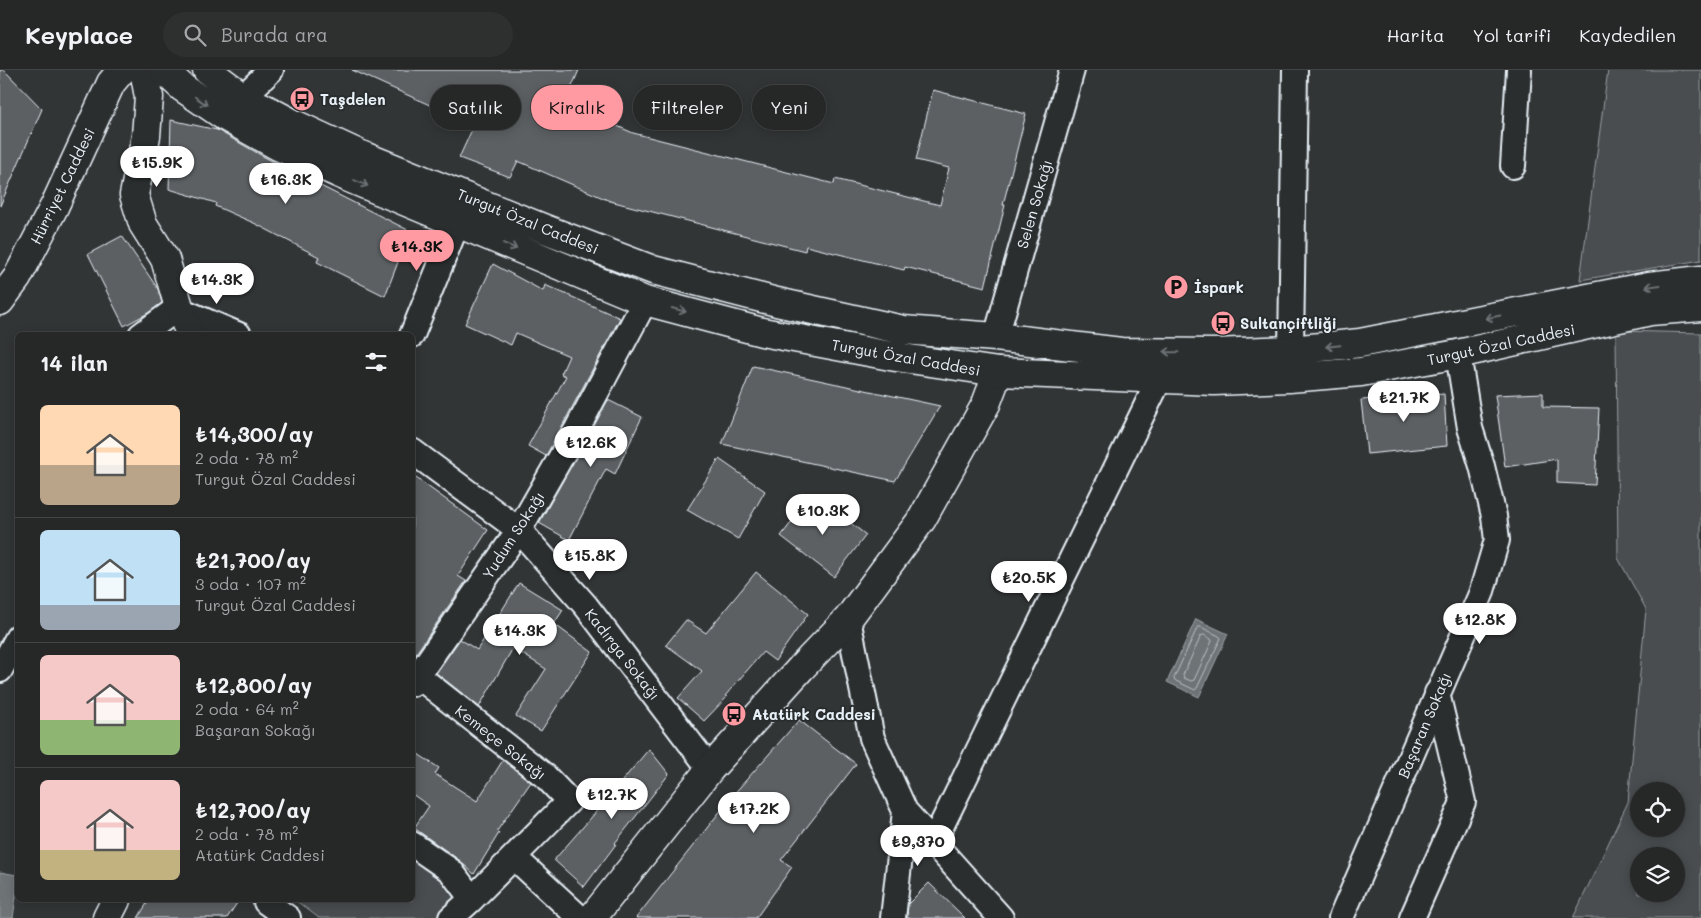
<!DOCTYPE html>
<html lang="tr">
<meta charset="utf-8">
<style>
body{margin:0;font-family:Mali,sans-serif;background:#2e3030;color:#f1f3f6;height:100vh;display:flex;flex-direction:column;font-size:19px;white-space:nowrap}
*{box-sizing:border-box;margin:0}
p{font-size:16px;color:#a4a6a8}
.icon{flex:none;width:28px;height:28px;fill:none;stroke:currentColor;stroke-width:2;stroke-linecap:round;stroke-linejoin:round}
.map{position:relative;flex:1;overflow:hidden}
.drawer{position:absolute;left:15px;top:262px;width:400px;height:570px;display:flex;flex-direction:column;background:#262828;border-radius:8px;box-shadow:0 2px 12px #0003,0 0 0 1px #424445}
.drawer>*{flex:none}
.hud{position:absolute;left:430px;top:15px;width:475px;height:45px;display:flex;gap:10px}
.fabs{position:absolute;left:1630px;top:712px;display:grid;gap:10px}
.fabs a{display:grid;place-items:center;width:55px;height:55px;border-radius:50%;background:#262828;box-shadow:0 2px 12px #0003,0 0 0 1px #424445;font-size:25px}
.price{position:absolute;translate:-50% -42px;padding:0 11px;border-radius:18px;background:#fff;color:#222;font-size:16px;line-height:32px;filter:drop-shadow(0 1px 2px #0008)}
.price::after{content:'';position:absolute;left:50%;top:30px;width:15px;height:11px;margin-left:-8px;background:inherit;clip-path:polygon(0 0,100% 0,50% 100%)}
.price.active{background:#ff9aa2;color:#111}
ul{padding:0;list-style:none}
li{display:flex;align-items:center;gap:15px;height:125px;padding:0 25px}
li+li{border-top:1px solid #424445}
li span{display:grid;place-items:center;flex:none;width:140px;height:100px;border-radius:8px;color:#555}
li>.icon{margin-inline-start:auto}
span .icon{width:60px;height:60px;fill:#fffc;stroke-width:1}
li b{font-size:21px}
h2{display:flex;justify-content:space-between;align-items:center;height:60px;padding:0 25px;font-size:21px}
.tag{padding:0 18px;border-radius:22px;background:#262828;box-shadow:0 2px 12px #0003,0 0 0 1px #424445;font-size:18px;line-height:45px}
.tag.active{background:#ff9aa2;color:#111}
header{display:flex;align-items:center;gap:30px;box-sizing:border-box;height:70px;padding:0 25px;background:#262828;border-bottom:1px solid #424445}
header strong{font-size:24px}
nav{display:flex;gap:28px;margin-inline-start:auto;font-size:18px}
.search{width:350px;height:45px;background:#2e3030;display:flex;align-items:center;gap:12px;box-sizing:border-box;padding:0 18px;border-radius:28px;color:#a4a6a8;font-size:19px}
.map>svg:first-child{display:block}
</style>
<header>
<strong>Keyplace</strong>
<div class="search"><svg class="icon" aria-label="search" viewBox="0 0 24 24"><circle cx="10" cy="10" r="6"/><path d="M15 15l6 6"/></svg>Burada ara</div>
<nav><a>Harita</a><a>Yol tarifi</a><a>Kaydedilen</a></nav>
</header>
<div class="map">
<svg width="1701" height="848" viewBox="0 0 1701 848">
<rect width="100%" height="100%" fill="#323536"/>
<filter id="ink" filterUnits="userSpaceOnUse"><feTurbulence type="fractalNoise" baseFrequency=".02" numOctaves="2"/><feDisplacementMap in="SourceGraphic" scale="10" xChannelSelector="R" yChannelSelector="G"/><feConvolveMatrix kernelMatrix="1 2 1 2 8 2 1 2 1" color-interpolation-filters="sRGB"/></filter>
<g filter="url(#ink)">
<path fill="#494d4f" stroke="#989fa4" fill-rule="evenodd" d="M 1608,0 L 1701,0 L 1701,190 L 1580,210 Z
M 1616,261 L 1701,263 L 1701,848 L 1573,848 L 1628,732 L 1646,539 L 1618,488 ZM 1639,721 L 1676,721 L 1676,759 L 1639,759 ZM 1639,786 L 1676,786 L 1676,824 L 1639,824 Z
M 413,781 L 440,800 L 460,830 L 440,848 L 319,848 L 295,830 L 412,830 Z"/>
<path fill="#6e7376" stroke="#9fa5aa" d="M 1196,549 L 1228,564 L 1199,627 L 1167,612 Z
M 0,802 L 17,805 L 17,820 L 13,848 L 0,848 Z"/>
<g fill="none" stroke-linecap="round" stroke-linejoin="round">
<path stroke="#b7bfc4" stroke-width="1" d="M 1198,557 L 1201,557 L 1219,566 L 1221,568 L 1197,618 L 1195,620 L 1176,611 L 1174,609 Z
M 1204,565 L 1211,569 L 1212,571 L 1194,610 L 1191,611 L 1184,608 L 1183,605 L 1201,566 Z"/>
</g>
<path fill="#5c6063" stroke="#e8f1f8" d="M 0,0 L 4,0 L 42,39 L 0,136 Z
M 352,0 L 579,0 L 565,33 L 633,63 L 834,114 L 835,109 L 940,135 L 949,98 L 916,90 L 933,20 L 1026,44 L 1003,135 L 1005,135 L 985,217 L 905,197 L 904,200 L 806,176 L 805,181 L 610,131 L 518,91 L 510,107 L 459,88 L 474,55 Z
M 171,50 L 217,60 L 275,93 L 410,161 L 385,226 L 317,192 L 319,187 L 256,154 L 215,136 L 216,133 L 169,119 Z
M 122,166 L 158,219 L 162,233 L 148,243 L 124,256 L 88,184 Z
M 493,194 L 543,221 L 545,215 L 620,248 L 546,386 L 528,376 L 566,306 L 561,304 L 569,286 L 516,263 L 511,275 L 465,254 Z
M 753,296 L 940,336 L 895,411 L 722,374 Z
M 1543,323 L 1543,337 L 1599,338 L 1595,415 L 1557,413 L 1557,389 L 1505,397 L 1495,325 Z
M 1444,324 L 1447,376 L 1367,384 L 1361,330 Z
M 608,330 L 642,347 L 615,404 L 606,399 L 569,470 L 539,453 Z
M 719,389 L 765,421 L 738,469 L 687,440 Z
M 412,405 L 488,460 L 458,506 L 466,511 L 412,589 Z
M 813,424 L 866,465 L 834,507 L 781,466 Z
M 756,502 L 808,544 L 775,591 L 763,582 L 725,626 L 727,627 L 704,651 L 678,628 L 702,601 L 666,575 L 686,550 L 706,563 Z
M 519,513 L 563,540 L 554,554 L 592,582 L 541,661 L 516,646 L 546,599 L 513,578 L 479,637 L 436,603 L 460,569 L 477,580 Z
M 799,650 L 856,694 L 781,790 L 792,797 L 756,848 L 636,848 L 733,725 Z
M 649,679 L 669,704 L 615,773 L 616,774 L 584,817 L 554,790 L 590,749 Z
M 412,680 L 439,698 L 435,704 L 477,731 L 503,690 L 531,712 L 497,761 L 499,763 L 474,804 L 459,790 L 414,758 L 429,736 L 412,724 Z
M 929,813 L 965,848 L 907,848 L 908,834 Z
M 149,830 L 239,830 L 227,848 L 138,848 Z"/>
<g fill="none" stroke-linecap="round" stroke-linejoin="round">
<defs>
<path id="street" d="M 243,27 L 271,0
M 1513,96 L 1519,0
M 180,240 L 239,265
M 141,265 L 179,237
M 412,265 L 457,154
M 996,267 L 1072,0
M 1291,280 L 1295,0
M 412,381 L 519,460 L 586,536 L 710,699
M 848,549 L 872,668 L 905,741 L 1001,848
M 0,600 L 18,567
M 418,606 L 545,706 L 569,731 L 472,829 L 451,848
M 412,614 L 519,460 L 577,359 L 645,231
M 933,773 L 1159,310
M 412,774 L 451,801 L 472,829
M 514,787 L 580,848
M 267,830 L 266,832 L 288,848
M 893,848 L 905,741
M 1341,848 L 1481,524 L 1497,470 L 1494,446 L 1482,396 L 1470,358 L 1458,284
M 1412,848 L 1463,732 L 1437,623"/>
<path id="secondary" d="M 144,0 L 149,27 L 146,66 L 134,125 L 143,154 L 165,189 L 179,237
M 0,231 L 17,208 L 54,137 L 111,13 L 122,0
M 180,240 L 191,265
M 107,848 L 116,830
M 592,848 L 710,699 L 801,598 L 848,549 L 922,449 L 986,334 L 998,302"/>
<path id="primary" d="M 163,0 L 183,18 L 224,46 L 278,76 L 349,108 L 645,231 L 762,262 L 896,287 L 998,302 L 1214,311 L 1289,308 L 1361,302 L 1458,284 L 1650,241 L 1701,237
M 207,0 L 243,27 L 294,54 L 361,85 L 545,159 L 653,200 L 777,232 L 903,260 L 996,267 L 1121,282 L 1213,283 L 1291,280 L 1360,273 L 1649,216 L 1701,210"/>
</defs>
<use href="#street" stroke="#e8f1f8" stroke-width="28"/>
<use href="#secondary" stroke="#e8f1f8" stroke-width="31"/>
<use href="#primary" stroke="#e8f1f8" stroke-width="31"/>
<use href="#street" stroke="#2a2d2e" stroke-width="24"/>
<use href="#secondary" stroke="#2a2d2e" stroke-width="28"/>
<use href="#primary" stroke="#2a2d2e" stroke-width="28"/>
</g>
<defs><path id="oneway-shaft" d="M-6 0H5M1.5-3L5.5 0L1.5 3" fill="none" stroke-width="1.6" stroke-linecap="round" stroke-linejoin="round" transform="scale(1.25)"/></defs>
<g stroke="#6c7275">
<use href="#oneway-shaft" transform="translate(201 31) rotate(35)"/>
<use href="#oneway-shaft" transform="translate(361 113) rotate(23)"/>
<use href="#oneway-shaft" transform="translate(510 176) rotate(23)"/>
<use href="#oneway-shaft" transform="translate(1653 216) rotate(172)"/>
<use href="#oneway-shaft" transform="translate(679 240) rotate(15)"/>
<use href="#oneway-shaft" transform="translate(1493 247) rotate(169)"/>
<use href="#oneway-shaft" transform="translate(1333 276) rotate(174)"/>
<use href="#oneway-shaft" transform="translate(1171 282) rotate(-179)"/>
</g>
</g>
<defs>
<symbol id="bus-disc" viewBox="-11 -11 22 22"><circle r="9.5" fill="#ff9aa2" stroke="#2a2d2e"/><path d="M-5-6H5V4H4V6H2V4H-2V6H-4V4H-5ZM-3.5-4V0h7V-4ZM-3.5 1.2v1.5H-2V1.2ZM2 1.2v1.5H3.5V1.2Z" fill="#111"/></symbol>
<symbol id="parking-disc" viewBox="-11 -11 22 22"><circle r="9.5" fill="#ff9aa2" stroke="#2a2d2e"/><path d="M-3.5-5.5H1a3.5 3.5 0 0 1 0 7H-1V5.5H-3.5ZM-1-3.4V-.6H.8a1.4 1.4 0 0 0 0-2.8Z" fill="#111"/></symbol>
</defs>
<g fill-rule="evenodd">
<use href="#bus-disc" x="288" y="15" width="28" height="28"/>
<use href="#parking-disc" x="1162" y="203" width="28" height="28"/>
<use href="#bus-disc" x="1209" y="239" width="28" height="28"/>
<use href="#bus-disc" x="720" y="630" width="28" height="28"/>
</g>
<g text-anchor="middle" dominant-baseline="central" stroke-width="4" stroke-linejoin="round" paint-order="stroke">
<g font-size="15" font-weight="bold" fill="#e8f1f8" stroke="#2a2d2e" text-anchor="start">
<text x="320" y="29">Taşdelen</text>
<text x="1194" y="217">İspark</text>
<text x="1240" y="253">Sultançiftliği</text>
<text x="752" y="644">Atatürk Caddesi</text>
</g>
<g font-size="15" fill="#e8f1f8" stroke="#2a2d2e">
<text transform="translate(62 116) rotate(-64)">Hürriyet Caddesi</text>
<text transform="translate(1034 134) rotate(-74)">Selen Sokağı</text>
<text transform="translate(528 151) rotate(22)">Turgut Özal Caddesi</text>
<text transform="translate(1501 274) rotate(-12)">Turgut Özal Caddesi</text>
<text transform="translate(906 287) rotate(10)">Turgut Özal Caddesi</text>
<text transform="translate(513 465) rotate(-57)">Yudum Sokağı</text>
<text transform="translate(623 584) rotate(52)">Kadırga Sokağı</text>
<text transform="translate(1424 655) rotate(-67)">Başaran Sokağı</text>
<text transform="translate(501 672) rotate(38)">Kemeçe Sokağı</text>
</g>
</g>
</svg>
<div class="fabs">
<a><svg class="icon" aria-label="locate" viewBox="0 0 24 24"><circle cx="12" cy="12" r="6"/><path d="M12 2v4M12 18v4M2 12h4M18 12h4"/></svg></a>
<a><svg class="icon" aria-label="layers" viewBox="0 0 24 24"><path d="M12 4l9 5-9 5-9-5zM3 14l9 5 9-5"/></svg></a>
</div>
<b class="price" style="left:157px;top:118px">₺15.9K</b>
<b class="price" style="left:286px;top:135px">₺16.3K</b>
<b class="price active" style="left:417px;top:202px">₺14.3K</b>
<b class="price" style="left:217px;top:235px">₺14.3K</b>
<b class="price" style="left:1404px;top:353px">₺21.7K</b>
<b class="price" style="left:591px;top:398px">₺12.6K</b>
<b class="price" style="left:823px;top:466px">₺10.3K</b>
<b class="price" style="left:590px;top:511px">₺15.8K</b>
<b class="price" style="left:1029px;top:533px">₺20.5K</b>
<b class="price" style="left:1480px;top:575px">₺12.8K</b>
<b class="price" style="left:520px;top:586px">₺14.3K</b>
<b class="price" style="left:612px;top:750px">₺12.7K</b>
<b class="price" style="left:754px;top:764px">₺17.2K</b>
<b class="price" style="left:918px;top:797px">₺9,370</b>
<div class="hud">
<a class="tag">Satılık</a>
<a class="tag active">Kiralık</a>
<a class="tag">Filtreler</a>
<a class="tag">Yeni</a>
</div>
<section class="drawer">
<h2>14 ilan<svg class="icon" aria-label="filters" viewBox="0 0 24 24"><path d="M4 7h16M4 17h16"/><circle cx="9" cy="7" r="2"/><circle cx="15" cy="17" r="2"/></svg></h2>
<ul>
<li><span style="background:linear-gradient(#ffd9b3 60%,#b9a48a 0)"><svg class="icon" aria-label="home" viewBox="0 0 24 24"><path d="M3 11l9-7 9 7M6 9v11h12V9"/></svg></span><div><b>₺14,300/ay</b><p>2 oda · 78 m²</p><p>Turgut Özal Caddesi</p></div></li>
<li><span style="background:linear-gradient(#bfe0f5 75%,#9aa5b1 0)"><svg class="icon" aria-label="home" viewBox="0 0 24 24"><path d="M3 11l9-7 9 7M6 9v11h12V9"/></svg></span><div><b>₺21,700/ay</b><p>3 oda · 107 m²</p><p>Turgut Özal Caddesi</p></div></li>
<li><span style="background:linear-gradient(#f6c9c9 65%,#8fb573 0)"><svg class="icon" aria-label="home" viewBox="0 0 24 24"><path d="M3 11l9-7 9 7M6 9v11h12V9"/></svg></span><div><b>₺12,800/ay</b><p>2 oda · 64 m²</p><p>Başaran Sokağı</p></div></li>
<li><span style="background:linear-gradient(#f6c9c9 70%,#c2b280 0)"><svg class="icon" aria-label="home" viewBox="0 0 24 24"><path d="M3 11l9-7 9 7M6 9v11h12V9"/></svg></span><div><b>₺12,700/ay</b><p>2 oda · 78 m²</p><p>Atatürk Caddesi</p></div></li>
</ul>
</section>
</div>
